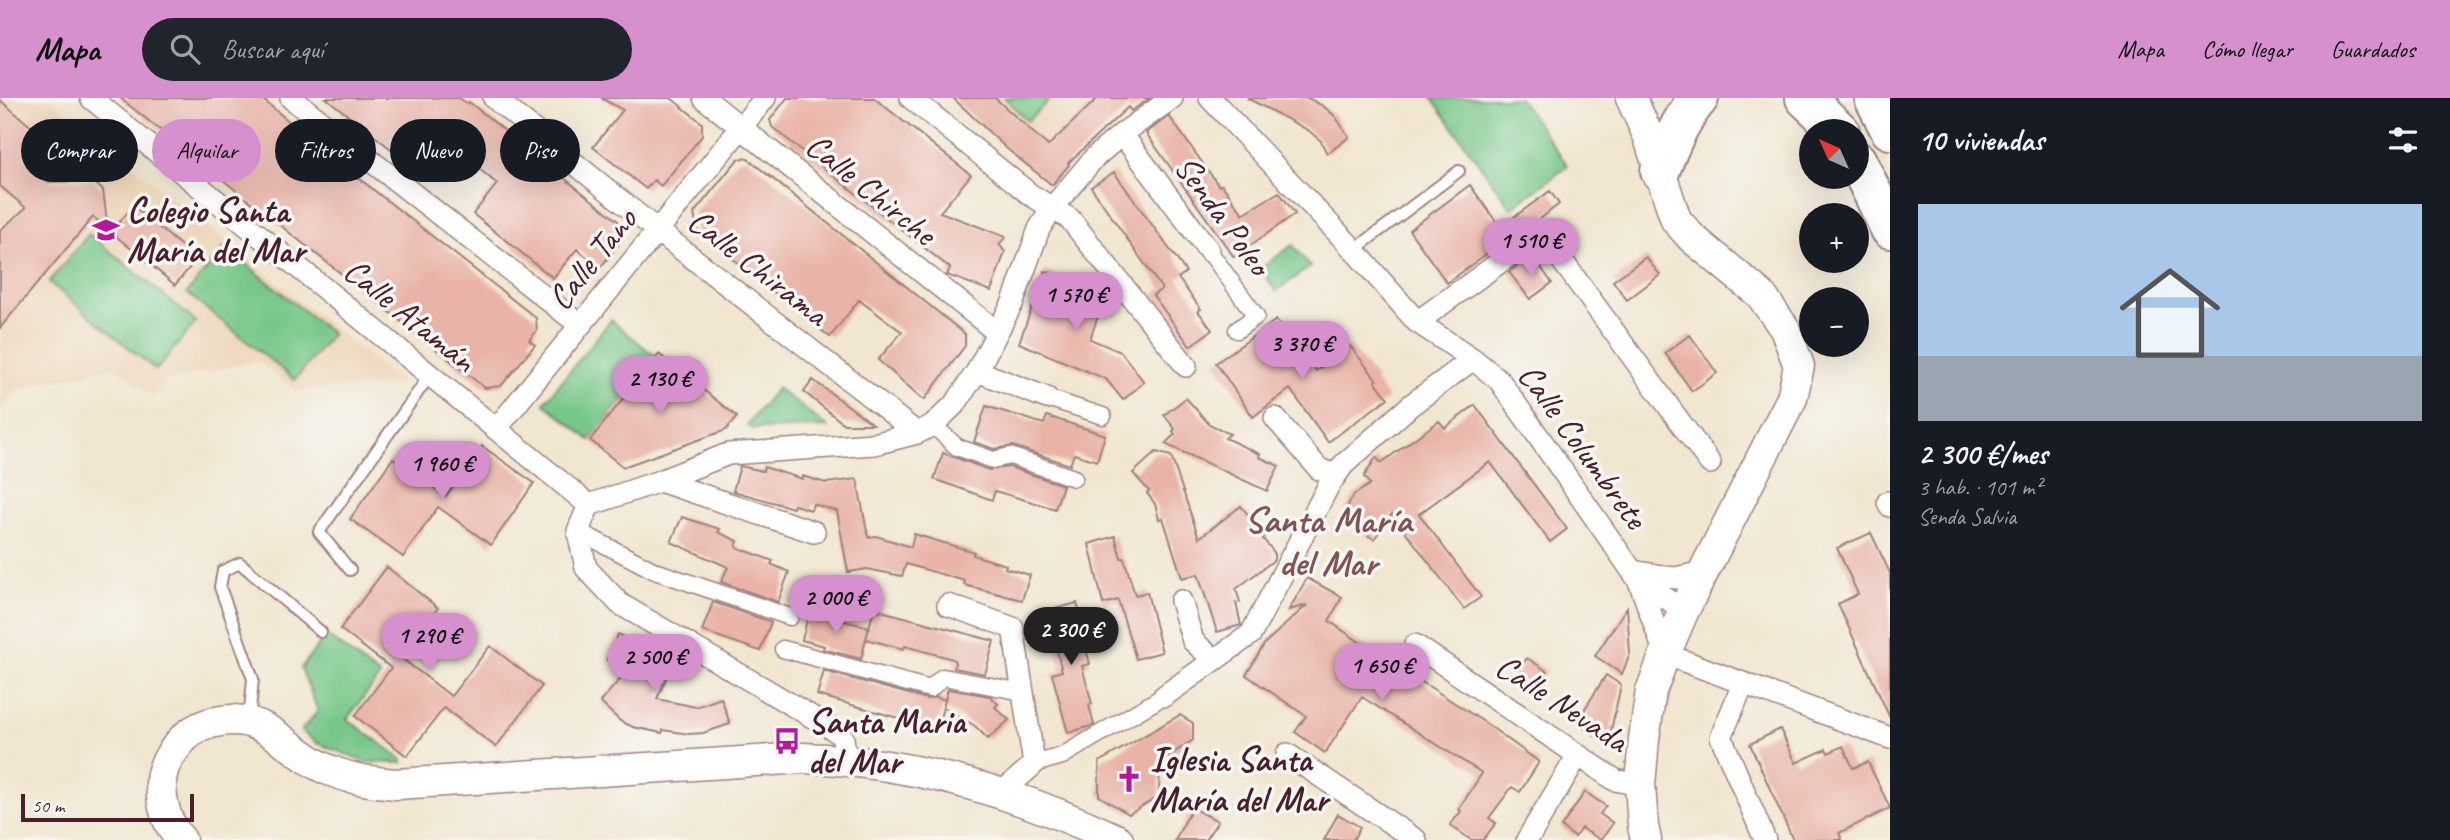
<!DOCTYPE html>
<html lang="es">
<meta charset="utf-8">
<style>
body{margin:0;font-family:Caveat,sans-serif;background:#20242c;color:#f1f3f6;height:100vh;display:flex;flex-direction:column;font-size:26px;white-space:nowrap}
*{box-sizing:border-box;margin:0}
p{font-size:23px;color:#9ea1a6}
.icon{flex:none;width:38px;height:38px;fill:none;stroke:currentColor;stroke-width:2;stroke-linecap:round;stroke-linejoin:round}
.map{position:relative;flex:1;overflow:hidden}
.drawer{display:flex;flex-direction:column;background:#171b24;width:560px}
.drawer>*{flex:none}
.guide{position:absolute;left:21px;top:21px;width:665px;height:63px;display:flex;gap:14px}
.needle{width:46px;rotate:315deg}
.buttons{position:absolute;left:1799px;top:21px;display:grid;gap:14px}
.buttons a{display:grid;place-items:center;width:70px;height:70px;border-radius:50%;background:#171b24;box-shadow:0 7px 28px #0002;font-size:35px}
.scale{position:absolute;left:21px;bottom:18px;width:173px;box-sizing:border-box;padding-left:7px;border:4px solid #4a1f2b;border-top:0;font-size:19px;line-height:24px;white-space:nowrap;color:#4a1f2b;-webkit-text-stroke:5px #f6f6f2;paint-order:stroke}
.price{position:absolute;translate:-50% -60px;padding:0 16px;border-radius:24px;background:#d690ce;color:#111;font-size:23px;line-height:46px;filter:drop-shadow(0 2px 4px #0008)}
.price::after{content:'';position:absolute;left:50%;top:42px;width:21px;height:16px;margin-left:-10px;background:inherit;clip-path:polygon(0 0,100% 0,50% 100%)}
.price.selected{background:#222;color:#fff}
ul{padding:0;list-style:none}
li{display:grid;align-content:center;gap:14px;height:371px;padding:0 28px}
li span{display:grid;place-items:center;height:217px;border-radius:0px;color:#555}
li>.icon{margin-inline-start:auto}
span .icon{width:126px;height:126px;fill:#fffc;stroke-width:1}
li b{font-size:30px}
h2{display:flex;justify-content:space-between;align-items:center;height:84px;padding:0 28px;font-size:30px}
.chip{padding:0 24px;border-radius:32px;background:#171b24;box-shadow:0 7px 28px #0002;font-size:24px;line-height:63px}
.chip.selected{background:#d690ce;color:#111}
header{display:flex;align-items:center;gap:42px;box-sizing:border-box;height:98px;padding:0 35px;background:#d690ce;color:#111}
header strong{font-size:33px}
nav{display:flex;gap:38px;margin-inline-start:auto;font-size:24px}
.search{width:490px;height:63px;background:#20242c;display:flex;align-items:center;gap:18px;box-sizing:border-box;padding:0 24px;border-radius:38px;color:#9ea1a6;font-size:26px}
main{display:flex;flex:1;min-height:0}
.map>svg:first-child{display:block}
</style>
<header>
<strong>Mapa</strong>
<div class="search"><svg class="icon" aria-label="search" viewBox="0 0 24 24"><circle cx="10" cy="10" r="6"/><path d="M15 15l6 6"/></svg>Buscar aquí</div>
<nav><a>Mapa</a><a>Cómo llegar</a><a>Guardados</a></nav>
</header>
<main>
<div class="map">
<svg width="1890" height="742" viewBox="0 0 1890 742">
<rect width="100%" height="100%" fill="#f6f6f2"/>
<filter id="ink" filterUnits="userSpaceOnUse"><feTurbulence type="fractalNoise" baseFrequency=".0143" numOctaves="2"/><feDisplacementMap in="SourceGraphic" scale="14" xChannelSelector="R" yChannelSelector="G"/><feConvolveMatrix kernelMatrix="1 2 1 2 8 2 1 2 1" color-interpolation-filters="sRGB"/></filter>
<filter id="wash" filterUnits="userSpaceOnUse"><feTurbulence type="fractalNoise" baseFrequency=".00686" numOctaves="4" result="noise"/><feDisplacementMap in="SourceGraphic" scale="28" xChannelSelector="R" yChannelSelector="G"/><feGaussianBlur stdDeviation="1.57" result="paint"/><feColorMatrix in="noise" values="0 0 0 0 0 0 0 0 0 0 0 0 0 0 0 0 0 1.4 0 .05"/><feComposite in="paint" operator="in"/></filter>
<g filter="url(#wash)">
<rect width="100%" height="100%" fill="#f1e6d0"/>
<path fill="#eed7bb" d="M 0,0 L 50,0 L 401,285 L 297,294 L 259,263 L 167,282 L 153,299 L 114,269 L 18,291 L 0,312 Z
M 953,0 L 1146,0 L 1136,1 L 1068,65 L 1069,67 L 1052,87 L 1006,50 Z"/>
<path fill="#77c789" stroke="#60735a" stroke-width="2" d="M 1005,0 L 1052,0 L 1027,23 Z
M 1432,0 L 1519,0 L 1568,68 L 1511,110 Z
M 89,136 L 196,224 L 156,272 L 49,184 Z
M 1293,147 L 1310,169 L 1276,193 L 1260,171 Z
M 225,149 L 332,236 L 295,282 L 187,195 Z
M 611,222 L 656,259 L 590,342 L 544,305 Z
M 777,290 L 827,329 L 753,331 L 747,327 Z
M 326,537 L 380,578 L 347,621 L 403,662 L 402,665 L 367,664 L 317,645 L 301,633 L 318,613 L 301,570 Z"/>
<g id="blocks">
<path fill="#e9b4a7" d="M 120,0 L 261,0 L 323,52 L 536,220 L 537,233 L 529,242 L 535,247 L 501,288 L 485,290 Z
M 326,0 L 459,0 L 468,6 L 469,4 L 618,123 L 621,143 L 600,170 L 577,151 L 553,180 L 473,116 L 497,86 L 457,52 L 432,83 Z
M 601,0 L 671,0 L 702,25 L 702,38 L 661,88 L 654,82 L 646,91 L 593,49 L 623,12 Z
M 787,0 L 874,0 L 971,77 L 940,114 L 1006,139 L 999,146 L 1005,154 L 991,193 L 947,177 L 950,170 L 772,29 L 770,22 Z
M 953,0 L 995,0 L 1048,48 L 1098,0 L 1150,0 L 1131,13 L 1128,9 L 1068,65 L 1069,67 L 1052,87 L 1006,50 Z
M 1247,0 L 1308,0 L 1323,8 L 1335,18 L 1349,39 L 1327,56 L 1321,43 L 1308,32 Z
M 0,2 L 68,60 L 48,84 L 92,83 L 103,92 L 108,131 L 93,119 L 0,230 L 0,132 L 26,110 L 0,88 Z
M 1169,18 L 1219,88 L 1222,87 L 1243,116 L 1279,94 L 1295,116 L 1234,159 L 1146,35 Z
M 747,60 L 965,236 L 965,248 L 924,302 L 878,262 L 902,234 L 859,202 L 830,239 L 697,132 L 694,115 L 738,61 Z
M 1114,74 L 1186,174 L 1178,180 L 1201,211 L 1198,213 L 1212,232 L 1190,248 L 1153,197 L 1162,191 L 1091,89 Z
M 1470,87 L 1500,129 L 1550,93 L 1559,106 L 1521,136 L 1513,138 L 1494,152 L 1493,151 L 1447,185 L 1409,132 Z
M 133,108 L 197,161 L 175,187 L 111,134 Z
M 1646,159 L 1660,177 L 1627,202 L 1613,183 Z
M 1535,161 L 1552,185 L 1530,201 L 1509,174 L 1526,162 Z
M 1045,173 L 1106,195 L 1090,241 L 1121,254 L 1144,284 L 1123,302 L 1106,281 L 1019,245 Z
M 1276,222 L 1316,273 L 1350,248 L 1377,282 L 1375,283 L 1388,300 L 1328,344 L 1290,291 L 1253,319 L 1216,265 Z
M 1690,237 L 1717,275 L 1692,293 L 1665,255 Z
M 659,256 L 737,319 L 726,332 L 623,369 L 590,342 Z
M 813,282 L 873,326 L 844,326 L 804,294 Z
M 1186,300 L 1209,326 L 1230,336 L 1225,340 L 1260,356 L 1259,359 L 1279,368 L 1267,393 L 1165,346 L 1175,336 L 1173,333 L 1175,331 L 1164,317 Z
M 1475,307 L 1567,431 L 1550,444 L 1490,364 L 1419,416 L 1481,499 L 1464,511 L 1392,416 L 1374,441 L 1340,421 L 1354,397 L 1370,386 L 1364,379 L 1376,359 L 1381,365 L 1439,323 L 1445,330 Z
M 986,308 L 1044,326 L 1047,318 L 1105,337 L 1097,363 L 1074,356 L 1070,367 L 1013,348 L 994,351 L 974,344 Z
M 482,348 L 534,385 L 491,447 L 438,409 L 403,459 L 350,421 L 393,360 L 446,398 Z
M 1156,354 L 1171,358 L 1199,440 L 1241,408 L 1265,438 L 1263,441 L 1274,454 L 1274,462 L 1236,491 L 1240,504 L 1236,505 L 1241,527 L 1217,534 L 1198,476 L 1182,480 L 1163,420 L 1159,421 L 1155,406 L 1147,395 L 1149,393 L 1133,375 Z
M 943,355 L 989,372 L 1009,369 L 1063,387 L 1055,411 L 995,393 L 992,402 L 934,381 Z
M 740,368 L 763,373 L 764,369 L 802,381 L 802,378 L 826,385 L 857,381 L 868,439 L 876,438 L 911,449 L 914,436 L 974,454 L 973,457 L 1006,467 L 1005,470 L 1030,477 L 1022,502 L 964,487 L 965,483 L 906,466 L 902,478 L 867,471 L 848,474 L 837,413 L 813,406 L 811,412 L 794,407 L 793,410 L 733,393 Z
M 682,419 L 720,431 L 718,434 L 738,443 L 736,449 L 773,463 L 771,466 L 789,474 L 778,504 L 721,484 L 728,469 L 671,444 Z
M 1871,435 L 1890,475 L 1890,620 L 1838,506 L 1858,496 L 1837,450 Z
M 1115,438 L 1121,460 L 1124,460 L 1135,497 L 1147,494 L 1162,554 L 1136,561 L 1118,502 L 1103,506 L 1089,446 Z
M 387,469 L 438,510 L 400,559 L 451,598 L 490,548 L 542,588 L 496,649 L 444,610 L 407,658 L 355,618 L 391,570 L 340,531 Z
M 1307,480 L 1342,499 L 1329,523 L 1377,556 L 1375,558 L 1407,579 L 1409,576 L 1433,591 L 1487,626 L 1539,664 L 1520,694 L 1512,689 L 1489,720 L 1496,725 L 1483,742 L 1471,742 L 1450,727 L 1461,713 L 1459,711 L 1482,675 L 1362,599 L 1325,655 L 1295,634 L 1306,618 L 1246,577 L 1265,545 L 1307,507 L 1289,512 Z
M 713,504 L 771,524 L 760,553 L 702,533 Z
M 1077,505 L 1087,544 L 1084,544 L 1090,566 L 1082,568 L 1092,606 L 1089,607 L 1094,627 L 1068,635 L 1052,576 L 1062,573 L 1047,513 Z
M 1627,509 L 1630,556 L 1622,576 L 1595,558 Z
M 874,511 L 994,543 L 985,576 L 954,570 L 955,564 L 953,561 L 905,548 L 904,551 L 866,541 Z
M 809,515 L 869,529 L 861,561 L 823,551 L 824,548 L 802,542 Z
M 618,536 L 672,559 L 672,566 L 657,601 L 696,609 L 721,600 L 730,626 L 703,635 L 689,636 L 663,632 L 662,635 L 633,629 L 620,623 L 600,604 L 629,571 L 607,562 Z
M 1527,560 L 1547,573 L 1535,591 L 1515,579 Z
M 824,573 L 927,601 L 936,599 L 945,602 L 937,631 L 817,597 Z
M 1606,577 L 1621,587 L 1608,646 L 1576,625 Z
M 948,591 L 990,598 L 998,606 L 995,609 L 1009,622 L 988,641 L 975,628 L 943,609 Z
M 1180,617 L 1193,625 L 1193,642 L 1160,664 L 1159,698 L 1129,716 L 1099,698 L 1099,664 Z
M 1780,631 L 1796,665 L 1826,651 L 1828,655 L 1843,648 L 1853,670 L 1868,664 L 1890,710 L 1839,735 L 1842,742 L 1793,742 L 1750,646 Z
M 1585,694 L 1606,708 L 1600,716 L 1613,725 L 1601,742 L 1581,730 L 1575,739 L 1561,729 Z
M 1192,710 L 1218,723 L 1205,742 L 1175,742 Z
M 1338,716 L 1360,729 L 1353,742 L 1324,742 Z"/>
</g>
</g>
<g filter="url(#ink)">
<use href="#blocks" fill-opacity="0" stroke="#9e827e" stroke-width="2"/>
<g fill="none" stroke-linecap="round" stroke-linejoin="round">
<defs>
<path id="service" d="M 1354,152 L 1459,73
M 350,472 L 319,434 L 430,277
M 249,623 L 253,581 L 220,489 L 223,473 L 240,465 L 321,534"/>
<path id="pedestrian" d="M 1209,153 L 1256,218 L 1237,232
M 1047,300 L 1103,318
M 933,327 L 957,349 L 993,362 L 1010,358 L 1074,380
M 578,433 L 655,473 L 790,519
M 783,551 L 930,591 L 943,579 L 1023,594
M 1034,666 L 1062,658 L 1164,598"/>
<path id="minor" d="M 91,0 L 589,407
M 291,0 L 580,227
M 494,0 L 658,133 L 917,335
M 704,0 L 997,234
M 911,0 L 1031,97 L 1070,121 L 1186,268
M 1210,0 L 1354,152 L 1417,224 L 1473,261 L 1499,282 L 1639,483 L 1665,556 L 1890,640
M 1122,36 L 1209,153
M 1417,224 L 1521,149 L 1550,146 L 1710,365
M 977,273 L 1047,300
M 1275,320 L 1319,371 L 1335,377
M 497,330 L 765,0
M 660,383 L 814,434
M 1888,404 L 1890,408
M 1632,473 L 1675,480 L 1704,474
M 1639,483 L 1684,512
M 1181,503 L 1193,543 L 1214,562
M 948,507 L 1013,530 L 1034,666 L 1000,696
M 1415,547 L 1615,682 L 1640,687
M 1743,586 L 1721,639 L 1765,742
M 1164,598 L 1251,536 L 1329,387 L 1343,367 L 1411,307 L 1473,261
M 1287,656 L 1416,742
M 845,661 L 843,640 L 836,633 L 620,506 L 586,470 L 578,433 L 589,407 L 660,383 L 728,356 L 874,346 L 917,335 L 933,327 L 956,305 L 977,273 L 1013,204 L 1039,131 L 1053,109 L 1095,59 L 1122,36 L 1172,0
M 1527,742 L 1578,657"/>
<path id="secondary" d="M 1631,0 L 1648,37 L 1676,122 L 1692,140 L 1761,197 L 1785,231 L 1799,268 L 1792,300 L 1684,512 L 1665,556 L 1651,593 L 1644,641 L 1640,687 L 1643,728 L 1646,742
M 181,742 C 166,725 161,706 161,683 C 162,667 172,653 183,641 C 193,631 206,625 221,623 C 271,615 290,659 334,674 C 354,682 375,684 397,686 L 803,660 C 911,663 1020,696 1118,742"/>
<path id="motorway" d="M 1805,0 L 1840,33
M 1874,0 L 1890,32
M 1857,63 L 1890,131
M 1660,73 C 1670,47 1680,22 1699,0"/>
</defs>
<use href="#service" stroke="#9e827e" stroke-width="14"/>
<use href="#pedestrian" stroke="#9e827e" stroke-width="19"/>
<use href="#minor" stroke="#9e827e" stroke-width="24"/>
<use href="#secondary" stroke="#9e827e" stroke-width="33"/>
<use href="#motorway" stroke="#9e827e" stroke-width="42"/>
<use href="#service" stroke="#fff" stroke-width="10"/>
<use href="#pedestrian" stroke="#fff" stroke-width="16"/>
<use href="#minor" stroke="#fff" stroke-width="21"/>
<use href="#secondary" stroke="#fff" stroke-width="30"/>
<use href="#motorway" stroke="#fff" stroke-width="38"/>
</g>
</g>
<defs>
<symbol id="school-bare" viewBox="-9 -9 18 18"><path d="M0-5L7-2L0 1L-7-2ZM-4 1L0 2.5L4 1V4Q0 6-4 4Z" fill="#b5179e" stroke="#f6f6f2" stroke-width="2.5" paint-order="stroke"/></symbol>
<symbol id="bus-bare" viewBox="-9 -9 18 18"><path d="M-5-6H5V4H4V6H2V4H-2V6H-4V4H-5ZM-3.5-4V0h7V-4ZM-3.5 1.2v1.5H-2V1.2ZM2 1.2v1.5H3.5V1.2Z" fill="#b5179e" stroke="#f6f6f2" stroke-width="2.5" paint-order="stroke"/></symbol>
<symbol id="church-bare" viewBox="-9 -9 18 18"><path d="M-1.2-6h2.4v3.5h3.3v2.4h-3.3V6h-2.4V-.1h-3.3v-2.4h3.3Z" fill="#b5179e" stroke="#f6f6f2" stroke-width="2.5" paint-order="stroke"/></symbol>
</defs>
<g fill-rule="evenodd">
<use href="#school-bare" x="87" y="113" width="38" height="38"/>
<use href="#bus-bare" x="768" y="624" width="38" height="38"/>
<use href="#church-bare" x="1110" y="662" width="38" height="38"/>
</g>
<g text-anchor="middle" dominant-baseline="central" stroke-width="7" stroke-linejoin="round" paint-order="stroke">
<g font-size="35" fill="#4a1f2b" stroke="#f6f6f2">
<text transform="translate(871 91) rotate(39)">Calle Chirche</text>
<text transform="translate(1223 117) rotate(54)">Senda Poleo</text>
<text transform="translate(592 161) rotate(-51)">Calle Tano</text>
<text transform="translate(758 169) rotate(38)">Calle Chirama</text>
<text transform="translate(410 217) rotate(39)">Calle Atamán</text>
<text transform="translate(1583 348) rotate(54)">Calle Columbrete</text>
<text transform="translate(1562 605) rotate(33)">Calle Nevada</text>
</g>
<g font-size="35" font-weight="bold" fill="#4a1f2b" stroke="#f6f6f2" text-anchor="start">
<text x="127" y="112">Colegio Santa<tspan x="127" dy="40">María del Mar</tspan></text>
<text x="808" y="623">Santa Maria<tspan x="808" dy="40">del Mar</tspan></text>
<text x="1150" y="661">Iglesia Santa<tspan x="1150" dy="40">María del Mar</tspan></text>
</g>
<g font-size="37" font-weight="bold" fill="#825356" stroke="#f6f6f2">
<text x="1328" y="421">Santa María<tspan x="1328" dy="43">del Mar</tspan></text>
</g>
</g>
</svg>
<div class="buttons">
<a><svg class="needle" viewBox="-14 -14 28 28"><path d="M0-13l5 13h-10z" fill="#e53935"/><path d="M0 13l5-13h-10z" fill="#9ea1a6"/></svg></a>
<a>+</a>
<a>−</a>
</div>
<div class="scale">50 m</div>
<b class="price" style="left:1531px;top:180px">1 510 €</b>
<b class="price" style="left:1076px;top:234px">1 570 €</b>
<b class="price" style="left:1302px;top:283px">3 370 €</b>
<b class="price" style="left:660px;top:318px">2 130 €</b>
<b class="price" style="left:442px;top:403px">1 960 €</b>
<b class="price" style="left:836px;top:537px">2 000 €</b>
<b class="price selected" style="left:1071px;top:569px">2 300 €</b>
<b class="price" style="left:429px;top:575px">1 290 €</b>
<b class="price" style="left:655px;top:596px">2 500 €</b>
<b class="price" style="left:1382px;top:605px">1 650 €</b>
<div class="guide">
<a class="chip">Comprar</a>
<a class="chip selected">Alquilar</a>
<a class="chip">Filtros</a>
<a class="chip">Nuevo</a>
<a class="chip">Piso</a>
</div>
</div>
<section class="drawer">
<h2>10 viviendas<svg class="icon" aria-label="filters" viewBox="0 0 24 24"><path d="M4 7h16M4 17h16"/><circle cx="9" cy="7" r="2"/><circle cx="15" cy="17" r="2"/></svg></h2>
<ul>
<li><span style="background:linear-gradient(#a9c7e8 70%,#9aa5b1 0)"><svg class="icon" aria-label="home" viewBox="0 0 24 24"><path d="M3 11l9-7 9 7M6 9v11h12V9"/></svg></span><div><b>2 300 €/mes</b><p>3 hab. · 101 m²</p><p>Senda Salvia</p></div></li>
</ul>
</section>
</main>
